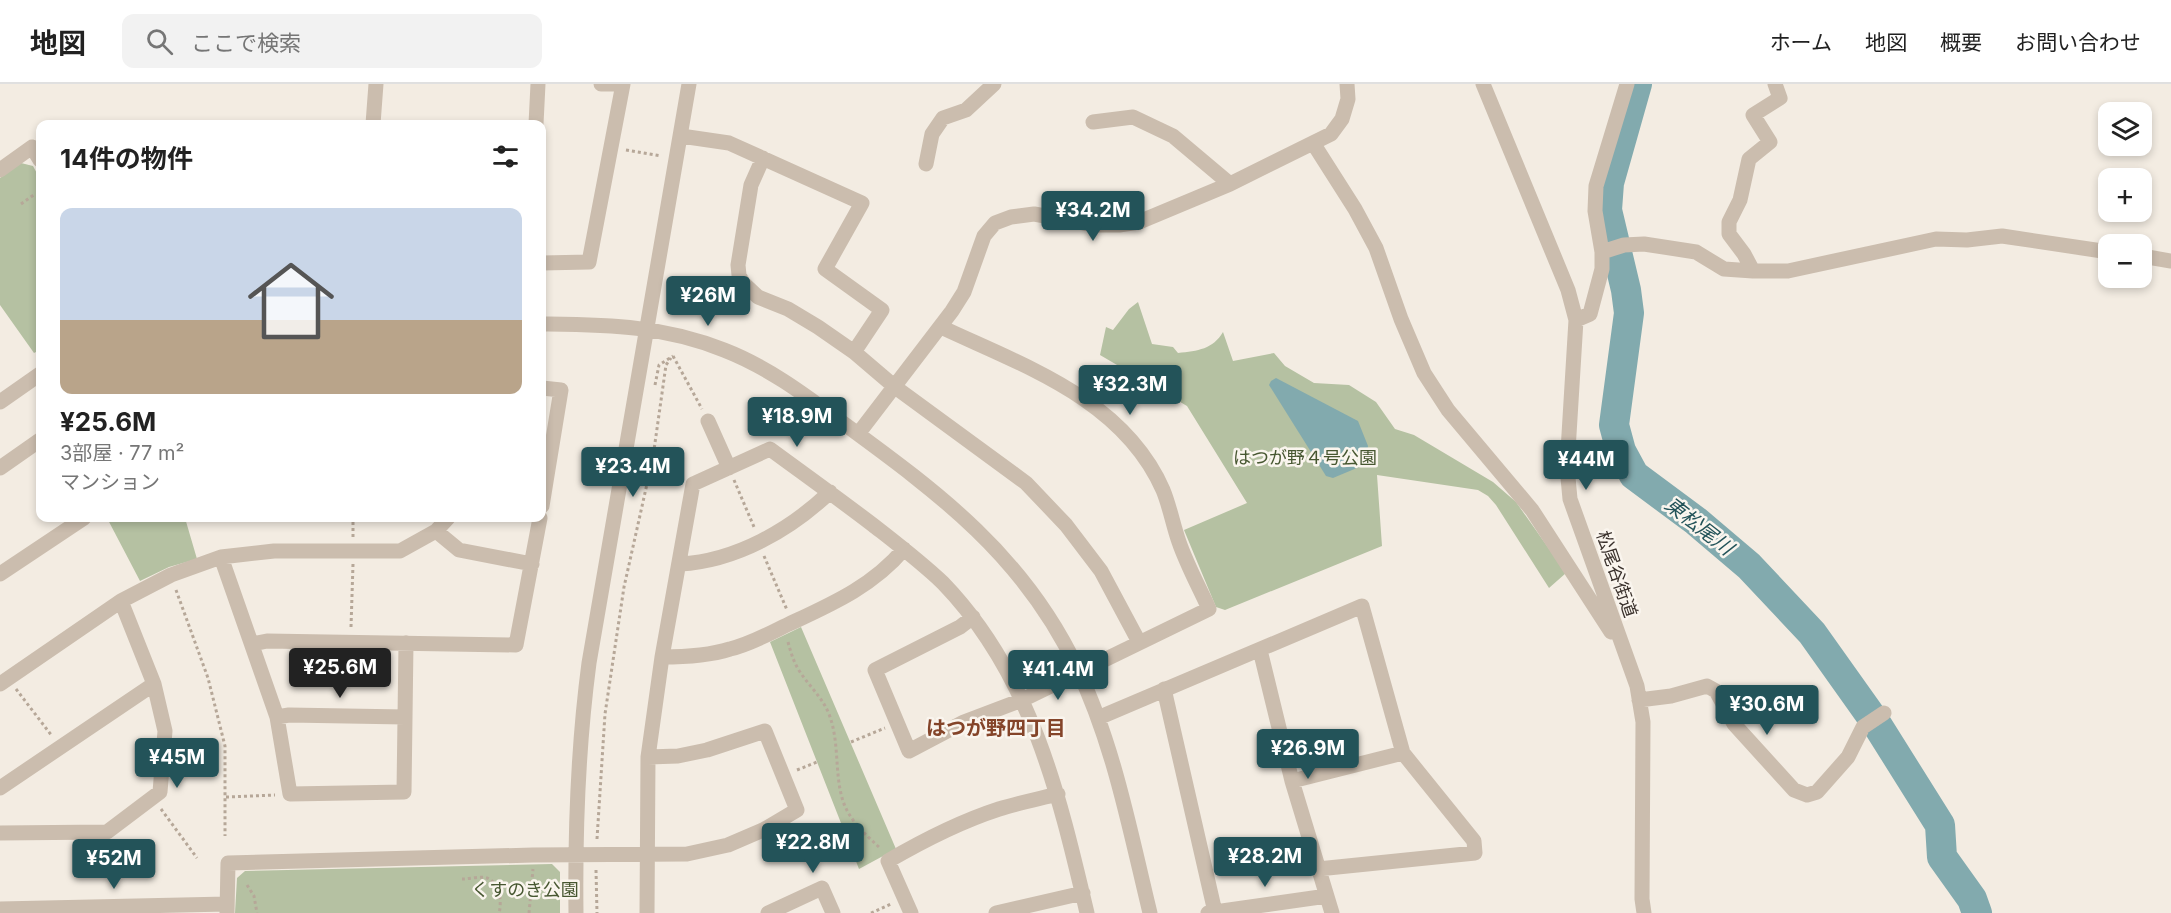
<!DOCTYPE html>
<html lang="ja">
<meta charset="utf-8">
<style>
body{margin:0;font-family:Inter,"Noto Sans JP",sans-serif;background:#f2f2f2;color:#222;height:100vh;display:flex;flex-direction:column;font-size:22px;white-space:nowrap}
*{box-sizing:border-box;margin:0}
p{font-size:20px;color:#767676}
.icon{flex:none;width:33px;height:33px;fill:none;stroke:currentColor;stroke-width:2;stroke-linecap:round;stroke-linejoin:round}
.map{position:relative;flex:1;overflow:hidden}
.sheet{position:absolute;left:36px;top:36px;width:510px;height:402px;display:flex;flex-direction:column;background:#fff;border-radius:12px;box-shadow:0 3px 9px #0003}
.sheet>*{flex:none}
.fabs{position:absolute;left:2098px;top:18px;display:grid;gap:12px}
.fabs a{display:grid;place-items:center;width:54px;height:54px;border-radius:12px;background:#fff;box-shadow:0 3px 9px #0003;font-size:30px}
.price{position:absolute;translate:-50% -51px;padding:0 14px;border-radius:6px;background:#235359;color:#fff;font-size:20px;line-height:39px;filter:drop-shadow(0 2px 3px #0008)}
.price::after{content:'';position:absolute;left:50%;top:36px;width:18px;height:14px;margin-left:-9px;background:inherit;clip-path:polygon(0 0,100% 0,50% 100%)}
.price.selected{background:#222;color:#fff}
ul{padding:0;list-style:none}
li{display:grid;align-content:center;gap:12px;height:318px;padding:0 24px}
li+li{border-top:2px solid #e0e0e0}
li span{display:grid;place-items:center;height:186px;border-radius:12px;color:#555}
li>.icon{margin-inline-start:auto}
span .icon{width:108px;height:108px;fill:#fffc;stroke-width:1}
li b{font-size:26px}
h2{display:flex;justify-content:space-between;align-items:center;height:72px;padding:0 24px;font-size:26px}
header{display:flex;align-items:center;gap:36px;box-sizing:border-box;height:84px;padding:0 30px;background:#fff;border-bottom:2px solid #e0e0e0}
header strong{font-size:28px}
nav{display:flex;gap:33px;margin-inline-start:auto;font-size:21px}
.search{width:420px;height:54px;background:#f2f2f2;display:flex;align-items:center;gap:15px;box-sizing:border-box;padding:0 21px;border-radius:12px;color:#767676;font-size:22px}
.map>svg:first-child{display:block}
</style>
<header>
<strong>地図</strong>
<div class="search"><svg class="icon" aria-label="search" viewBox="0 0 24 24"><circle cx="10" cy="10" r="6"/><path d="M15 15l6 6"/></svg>ここで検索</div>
<nav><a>ホーム</a><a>地図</a><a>概要</a><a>お問い合わせ</a></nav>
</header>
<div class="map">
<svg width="2171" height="829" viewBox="0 0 2171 829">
<rect width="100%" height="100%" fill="#f3ece2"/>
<path fill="#b5c1a2" d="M 21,79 L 33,82 L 40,95 L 40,266 L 34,269 L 0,221 L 0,94 Z
M 1138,218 L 1152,260 L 1173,263 L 1178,269 C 1198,267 1213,265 1223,248 L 1233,277 L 1274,269 L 1285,282 L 1314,299 L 1349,301 L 1376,318 L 1395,345 L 1414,351 L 1493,398 L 1516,418 L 1566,489 L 1549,504 L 1496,421 L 1488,412 L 1478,406 L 1377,391 L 1382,462 L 1225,526 L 1216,523 L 1184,446 L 1247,419 L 1187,322 L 1100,271 L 1106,243 L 1113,246 L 1129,225 Z
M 107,434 L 185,434 L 197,475 L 169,483 L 140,497 Z
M 801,543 L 896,765 L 859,785 L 770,558 Z
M 552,780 L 560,788 L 560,829 L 235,829 L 237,794 L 245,787 Z"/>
<path fill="#82aaae" d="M 1276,294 L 1358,337 L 1368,362 L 1364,381 L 1333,394 L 1326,392 L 1269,301 L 1271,297 Z"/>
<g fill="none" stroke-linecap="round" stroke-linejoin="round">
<path stroke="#82aaae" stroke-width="30" d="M 1637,0 L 1609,99 L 1607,126 L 1626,206 L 1629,229 L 1614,341 L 1621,367 L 1634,391 L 1696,437 L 1749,482 L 1812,549 L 1876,639 L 1940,741 L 1942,773 L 1972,815 L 1977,829"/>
<path stroke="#b6a798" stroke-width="3" stroke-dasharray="3 3" stroke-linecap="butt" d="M 626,66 L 661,72
M 21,120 L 35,110
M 669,209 L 678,217
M 673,272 L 702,325
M 655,301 L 659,281 L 673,272
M 734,396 L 754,443
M 353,453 L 353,434
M 764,472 L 787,526
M 176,506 L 208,594 L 225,662 L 225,752
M 351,543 L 353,480
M 788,558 C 791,569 794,579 800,588 C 810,603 822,613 829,630 C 840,659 834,689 843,717 C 849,736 866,751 880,764
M 16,605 L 52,652
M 851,658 L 885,644
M 797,686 L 817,678
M 226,713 L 275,711
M 161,725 L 197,774
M 597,755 L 605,630 L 624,503 L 653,373 L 666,281 L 671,274
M 596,786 L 597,829
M 462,795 C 470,795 480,792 487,794 C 500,799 502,819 499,829
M 247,801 L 254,812 L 257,829
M 529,829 L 533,785
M 871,829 L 891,820"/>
<path stroke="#cbbdae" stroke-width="15" d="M 601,0 L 623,0
M 1483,0 L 1568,206 L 1576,236 L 1567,383 L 1570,415 L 1637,602 L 1643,638 L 1642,815 L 1644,829
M 1093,38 L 1133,33 L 1173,52 L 1230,100
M 373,40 L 376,0
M 536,40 L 538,0
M 681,52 L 729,59 L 862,119 L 825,185 L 882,226 L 854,268
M 1313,59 L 1355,125 L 1376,164 L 1401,235 L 1424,289 L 1448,326 L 1532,426 L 1611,548
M 763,74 L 751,101 L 738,181 L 739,191 L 743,199 L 758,213 L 788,225 L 818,243 L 854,268 L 895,303 L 1026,399 L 1066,441 L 1101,487 L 1139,558
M 926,80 L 932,50 L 943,34 L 966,26 L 994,0
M 0,86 L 32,63 L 40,76
M 1602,168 L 1624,161 L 1644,160 L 1696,168 L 1724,185 L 1753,187 L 1788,187 L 1936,155 L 1967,156 L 2002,152 L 2109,168
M 2142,172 L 2171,177
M 542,179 L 589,178 L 623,0
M 1753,187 L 1744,170 L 1729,150 L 1729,138 L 1740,116 L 1749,75 L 1770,58 L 1753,31 L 1780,14 L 1775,0
M 1576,236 L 1590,230 L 1602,185 L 1602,168 L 1595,127 L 1596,102 L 1627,0
M 542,240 C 607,241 662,241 724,266 C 768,283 805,311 843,339 C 940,410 1024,472 1077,584 C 1114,661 1130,747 1150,829
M 941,243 C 1024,282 1123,315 1163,406 C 1170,423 1173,441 1179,458 C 1187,481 1199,503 1209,525 L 1022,616 L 964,638 L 909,667 L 875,586 L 960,543 L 973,533
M 542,304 L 561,306 L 542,422
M 0,318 L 40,290
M 708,337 L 729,384
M 858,350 L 952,227 L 964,208 L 984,152 L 995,139 L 1011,133 L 1034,130 L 1096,141 L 1119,141 L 1139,138 L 1230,100 L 1331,50 L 1342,35 L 1348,15 L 1347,0
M 0,384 L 40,356
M 436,447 L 459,466 L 532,480
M 221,473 L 277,633 L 290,710 L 404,708 L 406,559
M 680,480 C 736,477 790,446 830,408
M 0,490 L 84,434
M 253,560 L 267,557 L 516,561 L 540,434
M 1260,566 L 1292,697 L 1332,829
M 662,573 C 685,573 708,572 730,565 C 751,560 770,549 789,540 C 832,520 873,502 904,465
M 0,600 L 121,517 L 171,491 L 221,473 L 274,467 L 400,467 L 436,447 L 448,434
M 1164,605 L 1215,828
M 1639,616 L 1671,612 L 1707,602 L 1716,607 L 1734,640 L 1794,706 L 1807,711 L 1817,708 L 1848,673 L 1863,643 L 1884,629
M 277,633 L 289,631 L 405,633
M 1098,634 L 1362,522 L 1403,669 L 1474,757 L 1475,769 L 1318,785
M 1292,697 L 1403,669
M 0,704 L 154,600
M 0,749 L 107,748 L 160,708 L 165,647 L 154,600 L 121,517
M 0,825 L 227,820
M 227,829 L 228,779 L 533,771 L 687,770 L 728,761 L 763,746 L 797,726 L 765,647 L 707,666 L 678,672 L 648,673
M 576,829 C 575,746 578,662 589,579 L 689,0
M 647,829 L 648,673 L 662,573 L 693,400 L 770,365 C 804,390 839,415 873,441 C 896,459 921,478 943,499 C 1031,590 1059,710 1087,829
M 768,829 L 822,804 L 833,829
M 911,829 L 888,777 C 924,756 959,738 999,725 C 1018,719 1038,715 1058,710
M 996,829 L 1083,809
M 1208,829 L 1327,812"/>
</g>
<g text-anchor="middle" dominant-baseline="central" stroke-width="5" stroke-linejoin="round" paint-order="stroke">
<g font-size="18" fill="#475731" stroke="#faf5ee">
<text x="1305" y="373">はつが野４号公園</text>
<text x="525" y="805">くすのき公園</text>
</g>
<g font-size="18" fill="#3a312c" stroke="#faf5ee">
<text transform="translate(1617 490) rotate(71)">松尾谷街道</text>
</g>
<g font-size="20" font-style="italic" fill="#235359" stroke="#faf5ee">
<text transform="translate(1699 442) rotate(38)">東松尾川</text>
</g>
<g font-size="20" font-weight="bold" fill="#844429" stroke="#faf5ee">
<text x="996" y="644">はつが野四丁目</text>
</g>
</g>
</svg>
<div class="fabs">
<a><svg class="icon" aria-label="layers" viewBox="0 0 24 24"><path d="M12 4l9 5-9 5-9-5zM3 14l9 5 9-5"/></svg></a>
<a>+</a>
<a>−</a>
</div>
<b class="price" style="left:1093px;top:158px">¥34.2M</b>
<b class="price" style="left:708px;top:243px">¥26M</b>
<b class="price" style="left:1130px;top:332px">¥32.3M</b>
<b class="price" style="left:797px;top:364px">¥18.9M</b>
<b class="price" style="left:1586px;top:407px">¥44M</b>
<b class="price" style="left:633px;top:414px">¥23.4M</b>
<b class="price selected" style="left:340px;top:615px">¥25.6M</b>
<b class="price" style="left:1058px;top:617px">¥41.4M</b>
<b class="price" style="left:1767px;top:652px">¥30.6M</b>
<b class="price" style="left:1308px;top:696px">¥26.9M</b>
<b class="price" style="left:177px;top:705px">¥45M</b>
<b class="price" style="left:813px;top:790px">¥22.8M</b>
<b class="price" style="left:1265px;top:804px">¥28.2M</b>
<b class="price" style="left:114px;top:806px">¥52M</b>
<section class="sheet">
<h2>14件の物件<svg class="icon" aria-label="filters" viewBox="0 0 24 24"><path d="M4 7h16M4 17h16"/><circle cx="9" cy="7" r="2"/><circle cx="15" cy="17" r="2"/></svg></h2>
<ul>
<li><span style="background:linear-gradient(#c9d6e8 60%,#b9a48a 0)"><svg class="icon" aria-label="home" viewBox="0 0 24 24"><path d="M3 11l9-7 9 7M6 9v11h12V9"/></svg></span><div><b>¥25.6M</b><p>3部屋 · 77 m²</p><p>マンション</p></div></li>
</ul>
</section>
</div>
